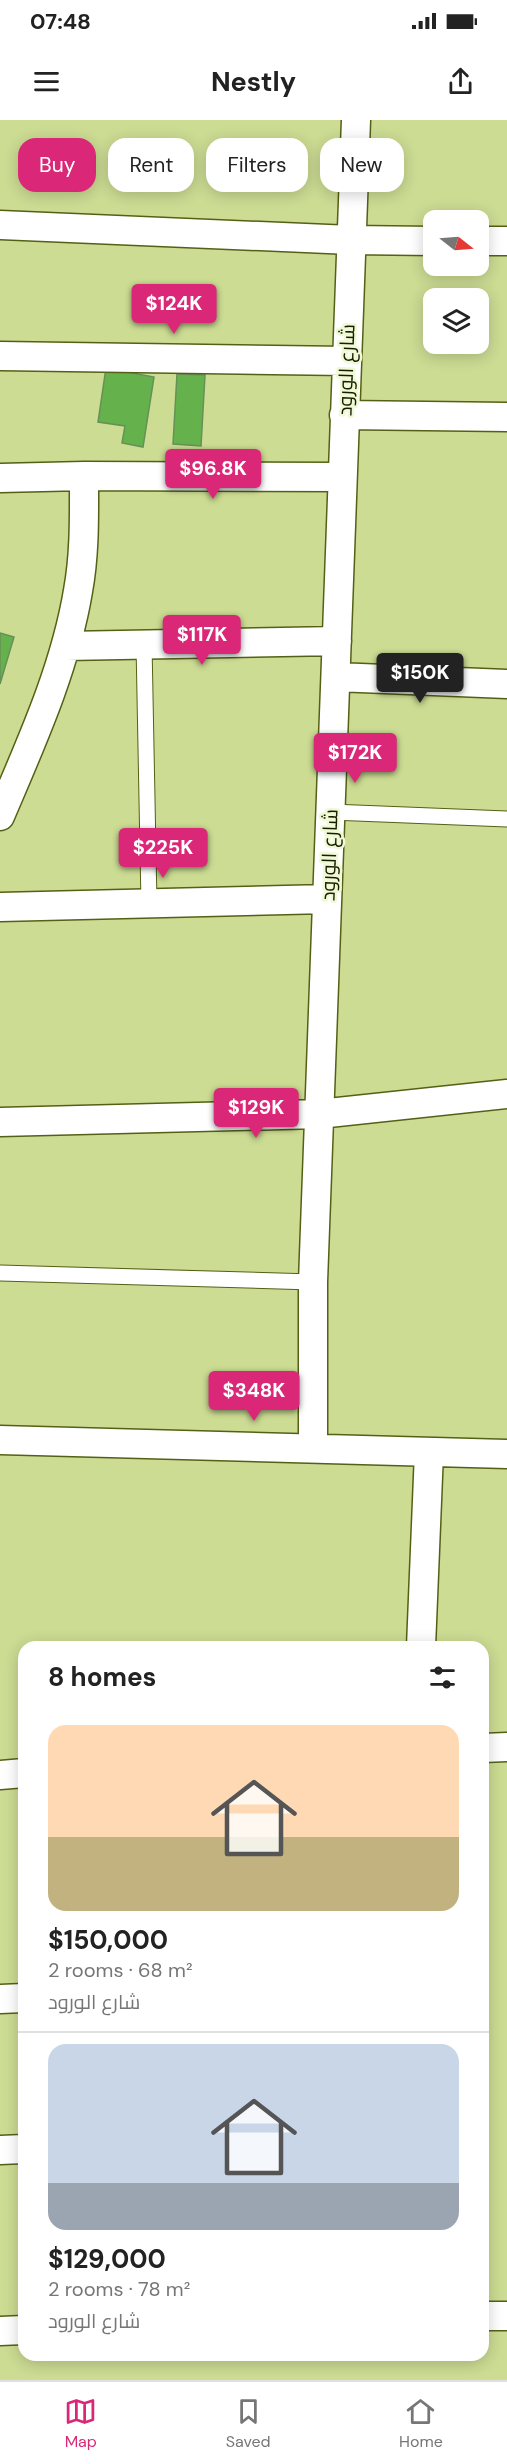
<!DOCTYPE html>
<meta charset="utf-8">
<style>
body{margin:0;font-family:"DM Sans",Cairo,sans-serif;background:#f6f6f6;color:#222;height:100vh;display:flex;flex-direction:column;font-size:22px;white-space:nowrap}
*{box-sizing:border-box;margin:0}
p{font-size:20px;color:#767676}
.icon{flex:none;width:33px;height:33px;fill:none;stroke:currentColor;stroke-width:2;stroke-linecap:round;stroke-linejoin:round}
.map{position:relative;flex:1;overflow:hidden}
.details{position:absolute;left:18px;top:1521px;width:471px;height:720px;display:flex;flex-direction:column;background:#fff;border-radius:18px;box-shadow:0 3px 15px #0003}
.details>*{flex:none}
.top-card{position:absolute;left:18px;top:18px;width:471px;height:54px;display:flex;gap:12px}
.needle{width:39px;rotate:107deg}
.buttons{position:absolute;left:423px;top:90px;display:grid;gap:12px}
.buttons a{display:grid;place-items:center;width:66px;height:66px;border-radius:12px;background:#fff;box-shadow:0 3px 15px #0003;font-size:30px}
.price{position:absolute;translate:-50% -51px;padding:0 14px;border-radius:6px;background:#db2777;color:#fff;font-size:20px;line-height:39px;filter:drop-shadow(0 2px 3px #0008)}
.price::after{content:'';position:absolute;left:50%;top:36px;width:18px;height:14px;margin-left:-9px;background:inherit;clip-path:polygon(0 0,100% 0,50% 100%)}
.price.selected{background:#222;color:#fff}
ul{padding:0;list-style:none}
li{display:grid;align-content:center;gap:12px;height:318px;padding:0 30px}
li+li{border-top:2px solid #e0e0e0}
li span{display:grid;place-items:center;height:186px;border-radius:18px;color:#555}
li>.icon{margin-inline-start:auto}
span .icon{width:108px;height:108px;fill:#fffc;stroke-width:1}
li b{font-size:26px}
h2{display:flex;justify-content:space-between;align-items:center;height:72px;padding:0 30px;font-size:26px}
.tag{padding:0 21px;border-radius:18px;background:#fff;box-shadow:0 3px 15px #0003;font-size:21px;line-height:54px}
.tag.selected{background:#db2777;color:#fff}
.status{display:flex;justify-content:space-between;align-items:center;height:42px;padding:0 30px;background:#fff;direction:ltr}
.status svg{height:16px;fill:currentColor}
header{display:flex;justify-content:space-between;align-items:center;height:78px;padding:0 30px;background:#fff;font-size:27px;font-weight:700}
.tab-bar{display:flex;justify-content:space-around;align-items:center;height:84px;border-top:2px solid #e0e0e0;background:#fff;font-size:16px;color:#767676}
.tab-bar a{display:grid;justify-items:center;gap:3px}
.tab-bar .selected{color:#db2777}
.map>svg:first-child{display:block}
</style>
<div class="status"><b>07:48</b><svg viewBox="0 0 49 12"><path d="M0 12V9h3v3zM5 12V6h3v6zM10 12V3h3v9zM15 12V0h3v12zM26 1h20v11H26zM47 4h2v5h-2z"/></svg></div>
<header><svg class="icon" aria-label="menu" viewBox="0 0 24 24"><path d="M4 6h16M4 12h16M4 18h16"/></svg>Nestly<svg class="icon" aria-label="share" viewBox="0 0 24 24"><path d="M12 15V3M7 8l5-5 5 5M5 13v7h14v-7"/></svg></header>
<div class="map">
<svg width="507" height="2260" viewBox="0 0 507 2260">
<rect width="100%" height="100%" fill="#ccdc93"/>
<path fill="#65b24c" stroke="#659157" stroke-width="1.5" d="M 106,248 L 154,257 L 143,327 L 122,323 L 125,306 L 98,302 Z
M 177,254 L 205,255 L 201,326 L 173,324 Z
M 0,513 L 14,517 L 0,564 Z"/>
<g fill="none" stroke-linecap="round" stroke-linejoin="round">
<defs>
<path id="service" d="M 144,524 L 149,783
M 331,692 L 507,699
M 0,1153 L 313,1162"/>
<path id="minor" d="M 0,105 L 351,120 L 434,121
M 478,121 L 507,121
M 0,236 L 347,241
M 344,295 L 507,297
M 84,356 L 342,357
M 0,358 L 84,356 C 84,394 85,433 78,471 C 65,549 31,623 0,696
M 66,526 L 337,521
M 336,557 L 507,564
M 0,787 L 327,779
M 0,1002 L 319,994 L 507,974
M 0,1320 L 507,1334
M 313,1327 L 313,1162 L 356,0
M 421,1527 L 429,1332
M 483,1628 L 507,1627
M 0,1655 L 24,1653
M 0,1879 L 24,1878
M 0,2030 L 24,2029
M 483,2196 L 507,2196
M 0,2211 L 24,2210"/>
</defs>
<use href="#service" stroke="#546015" stroke-width="17"/>
<use href="#minor" stroke="#546015" stroke-width="31"/>
<use href="#service" stroke="#fff" stroke-width="15"/>
<use href="#minor" stroke="#fff" stroke-width="28"/>
</g>
<g text-anchor="middle" dominant-baseline="central" stroke-width="5" stroke-linejoin="round" paint-order="stroke">
<g font-size="20" fill="#181d01" stroke="#f0f9d5">
<text transform="translate(346 250) rotate(-88)">شارع الورود</text>
<text transform="translate(329 735) rotate(-88)">شارع الورود</text>
</g>
</g>
</svg>
<div class="buttons">
<a><svg class="needle" viewBox="-14 -14 28 28"><path d="M0-13l5 13h-10z" fill="#e53935"/><path d="M0 13l5-13h-10z" fill="#767676"/></svg></a>
<a><svg class="icon" aria-label="layers" viewBox="0 0 24 24"><path d="M12 4l9 5-9 5-9-5zM3 14l9 5 9-5"/></svg></a>
</div>
<b class="price" style="left:174px;top:215px">$124K</b>
<b class="price" style="left:213px;top:380px">$96.8K</b>
<b class="price" style="left:202px;top:546px">$117K</b>
<b class="price selected" style="left:420px;top:584px">$150K</b>
<b class="price" style="left:355px;top:664px">$172K</b>
<b class="price" style="left:163px;top:759px">$225K</b>
<b class="price" style="left:256px;top:1019px">$129K</b>
<b class="price" style="left:254px;top:1302px">$348K</b>
<div class="top-card">
<a class="tag selected">Buy</a>
<a class="tag">Rent</a>
<a class="tag">Filters</a>
<a class="tag">New</a>
</div>
<section class="details">
<h2>8 homes<svg class="icon" aria-label="filters" viewBox="0 0 24 24"><path d="M4 7h16M4 17h16"/><circle cx="9" cy="7" r="2"/><circle cx="15" cy="17" r="2"/></svg></h2>
<ul>
<li><span style="background:linear-gradient(#ffd9b3 60%,#c2b280 0)"><svg class="icon" aria-label="home" viewBox="0 0 24 24"><path d="M3 11l9-7 9 7M6 9v11h12V9"/></svg></span><div><b>$150,000</b><p>2 rooms · 68 m²</p><p>شارع الورود</p></div></li>
<li><span style="background:linear-gradient(#c9d6e8 75%,#9aa5b1 0)"><svg class="icon" aria-label="home" viewBox="0 0 24 24"><path d="M3 11l9-7 9 7M6 9v11h12V9"/></svg></span><div><b>$129,000</b><p>2 rooms · 78 m²</p><p>شارع الورود</p></div></li>
</ul>
</section>
</div>
<nav class="tab-bar">
<a class="selected"><svg class="icon" aria-label="map" viewBox="0 0 24 24"><path d="M3 6l6-2 6 2 6-2v14l-6 2-6-2-6 2zM9 4v14M15 6v14"/></svg>Map</a>
<a><svg class="icon" aria-label="saved" viewBox="0 0 24 24"><path d="M7 4h10v16l-5-4-5 4z"/></svg>Saved</a>
<a><svg class="icon" aria-label="home" viewBox="0 0 24 24"><path d="M3 11l9-7 9 7M6 9v11h12V9"/></svg>Home</a>
</nav>
